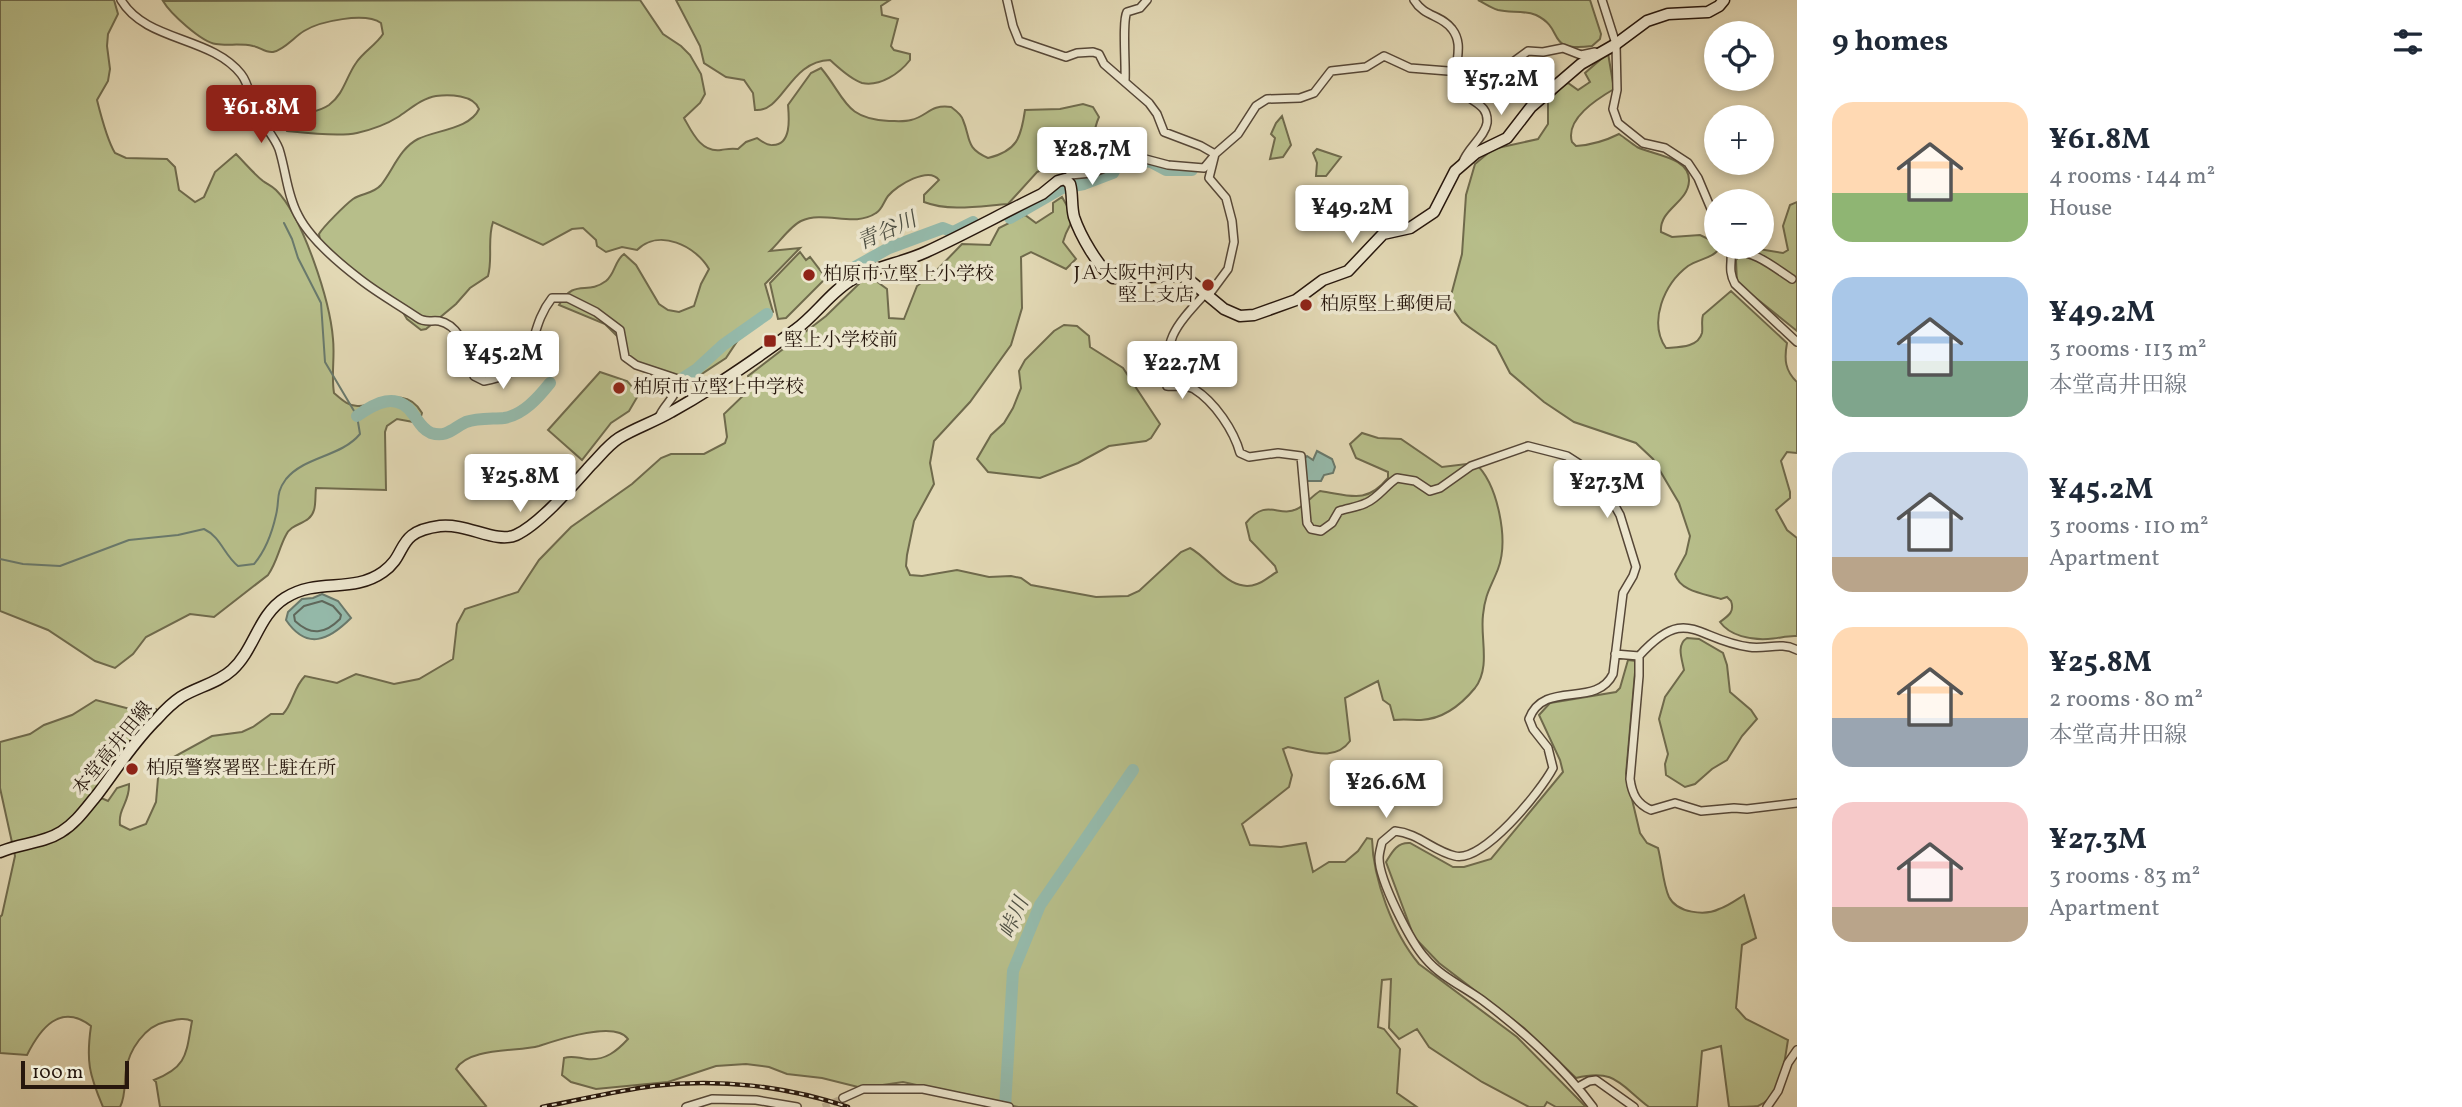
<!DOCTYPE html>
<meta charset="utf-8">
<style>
body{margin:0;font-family:Vollkorn,"Noto Serif JP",serif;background:#f2f2f3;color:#1f2937;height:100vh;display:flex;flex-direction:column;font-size:26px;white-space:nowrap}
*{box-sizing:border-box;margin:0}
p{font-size:23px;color:#747a83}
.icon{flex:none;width:38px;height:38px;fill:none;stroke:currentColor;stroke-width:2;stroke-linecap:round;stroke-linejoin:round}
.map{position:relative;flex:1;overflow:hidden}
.panel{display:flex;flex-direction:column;background:#fff;width:665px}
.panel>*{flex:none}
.fabs{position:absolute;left:1704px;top:21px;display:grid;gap:14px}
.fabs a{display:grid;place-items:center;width:70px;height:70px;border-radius:50%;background:#fff;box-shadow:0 4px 10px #0003;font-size:35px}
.scale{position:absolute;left:21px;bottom:18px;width:108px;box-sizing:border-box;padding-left:7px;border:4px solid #27170d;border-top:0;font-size:19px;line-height:24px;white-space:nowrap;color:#27170d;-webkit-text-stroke:5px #ece6ce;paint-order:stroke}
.price{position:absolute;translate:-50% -60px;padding:0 16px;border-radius:7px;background:#fff;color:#222;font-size:23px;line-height:46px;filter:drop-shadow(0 2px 4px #0008)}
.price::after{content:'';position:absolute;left:50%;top:42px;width:21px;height:16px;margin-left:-10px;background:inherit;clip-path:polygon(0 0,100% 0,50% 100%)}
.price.on{background:#8f2418;color:#fff}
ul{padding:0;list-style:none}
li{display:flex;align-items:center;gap:21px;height:175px;padding:0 35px}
li span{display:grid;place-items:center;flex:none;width:196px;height:140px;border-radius:21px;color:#555}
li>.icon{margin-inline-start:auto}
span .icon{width:84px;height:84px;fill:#fffc;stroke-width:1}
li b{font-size:30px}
h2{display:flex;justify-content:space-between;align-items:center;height:84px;padding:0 35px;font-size:30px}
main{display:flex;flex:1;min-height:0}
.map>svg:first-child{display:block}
</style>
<main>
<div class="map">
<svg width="1797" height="1107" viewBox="0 0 1797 1107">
<rect width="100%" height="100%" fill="#e2d8b4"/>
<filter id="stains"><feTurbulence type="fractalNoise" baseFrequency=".00286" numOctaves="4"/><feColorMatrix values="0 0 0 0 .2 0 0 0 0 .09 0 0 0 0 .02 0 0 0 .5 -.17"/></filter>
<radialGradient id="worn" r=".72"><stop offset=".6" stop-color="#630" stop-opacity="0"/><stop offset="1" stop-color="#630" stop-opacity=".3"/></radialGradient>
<path fill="#b7be8a" stroke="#6f6a4c" stroke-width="2" d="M 0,0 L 114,0 L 118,14 L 108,34 L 107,46 L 110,69 L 108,81 L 97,100 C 101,116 107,140 115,153 L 126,158 L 167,159 L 175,167 L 179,190 L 195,202 L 204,197 L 215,172 L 236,154 C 245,163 253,173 263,181 C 267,184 272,186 276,190 C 303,217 330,301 333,339 C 335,357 331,375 334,393 C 341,399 349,407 359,406 C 380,405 405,384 422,413 L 419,423 L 397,419 L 387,426 L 385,432 L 386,490 L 316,488 C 315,495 316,504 314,510 C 310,525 292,522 286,535 C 279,548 277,562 268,575 L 214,617 L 190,614 L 146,637 L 133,654 L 115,668 L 95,661 L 48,630 L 0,611 Z
M 640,0 L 663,34 L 681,46 L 690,55 L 701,74 L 705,94 L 700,103 L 684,118 C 692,132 701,153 721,150 C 728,149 730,148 738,149 L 746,142 L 757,138 C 761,141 768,146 773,145 C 792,145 789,117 788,105 L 811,73 L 821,68 C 846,98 844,119 889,121 C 896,121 904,122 911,120 C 928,116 930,104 951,107 C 955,110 961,114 963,120 C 971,139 965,148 988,158 C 1017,151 1021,138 1025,110 L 1060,109 L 1083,104 L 1093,107 L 1099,117 C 1091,134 1095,148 1087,163 L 1052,165 L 1037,172 L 1008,204 C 980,206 950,212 924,202 L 924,195 L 939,180 C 929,166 897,185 888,196 C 884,201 882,210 876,213 C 854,228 825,210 801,221 C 790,226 779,243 770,251 L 800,248 L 765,284 L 773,312 L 738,340 L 726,358 L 694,379 L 675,382 L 624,361 L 618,337 L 605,324 L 559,305 C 575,277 586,296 606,281 C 615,274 615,260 624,254 L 636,265 L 659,304 L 668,310 L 679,312 L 694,306 L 701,284 L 709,269 C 696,246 659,228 637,250 L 622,247 L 606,252 L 597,246 L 596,240 L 583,228 L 572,229 L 543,245 L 493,222 C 487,240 493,258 488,276 L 470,288 L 456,304 L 426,329 L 421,330 L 407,319 L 401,309 L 369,287 L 320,240 L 319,234 C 323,227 345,205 353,199 C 362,193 373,194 381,185 C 393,170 400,148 418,139 C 436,130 470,129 479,109 C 474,95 449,94 436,96 C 422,98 409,110 398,117 C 387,124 370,130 357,133 C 338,137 306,133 287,131 L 284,126 C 298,110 313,116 329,105 C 344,94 346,77 356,63 C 363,52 376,45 383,34 L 381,23 C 365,12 320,21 304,31 C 294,37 284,50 273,52 C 265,53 260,47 253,46 C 240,43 228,46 216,44 C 201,42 170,13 163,1 Z
M 676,0 L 890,0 L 881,6 L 882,15 L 898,19 L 891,46 L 894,50 L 910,54 L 910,60 C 900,73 880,87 862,83 C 850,79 839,68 830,60 C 789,61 783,113 755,110 L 753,93 L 744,80 L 726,77 L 704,63 L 700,46 Z
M 1478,0 L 1590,0 L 1601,34 L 1600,39 L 1592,46 C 1543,52 1567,30 1536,15 C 1523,10 1510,13 1498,10 C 1491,8 1484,3 1478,0 Z
M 1608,53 L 1614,89 C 1597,99 1565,119 1572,142 L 1576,146 C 1592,145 1605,141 1619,134 C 1625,138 1631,143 1637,147 C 1653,155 1690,157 1689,181 C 1688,203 1659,209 1661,232 L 1672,237 L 1700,235 L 1717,243 L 1717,247 L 1720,247 C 1715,258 1698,259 1688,266 C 1664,284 1648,322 1666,348 C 1678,347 1698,348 1702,333 C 1703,327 1701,321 1703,315 L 1731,291 L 1787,343 C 1784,359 1785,371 1797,382 L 1797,453 L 1787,452 L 1781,461 L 1790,492 L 1790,498 L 1776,510 L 1787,530 L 1797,538 L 1797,636 C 1787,635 1778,639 1768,639 C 1751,640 1730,636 1720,622 C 1728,616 1735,612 1731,601 L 1727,597 L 1721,599 C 1706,594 1680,592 1675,574 L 1686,554 L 1690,536 L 1679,503 L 1653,459 L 1636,443 L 1574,422 L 1544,402 L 1510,373 L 1496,346 L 1462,322 L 1449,303 L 1462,254 L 1466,195 L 1475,164 L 1493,149 L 1538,139 L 1548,124 L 1548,102 L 1563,85 L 1568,83 L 1578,90 L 1590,82 L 1585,73 Z
M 1282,116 L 1291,145 L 1283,157 L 1270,159 L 1275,138 L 1271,134 L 1276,123 Z
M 1317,149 L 1341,157 L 1326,176 L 1316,176 L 1317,163 L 1313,153 Z
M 1062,197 C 1080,228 1071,214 1063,242 L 1076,259 L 1066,269 L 1031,252 L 1021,257 L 1022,308 L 1011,345 L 970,402 L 934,441 L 930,463 L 934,484 L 914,521 L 907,555 L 906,566 L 910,575 L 922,576 L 957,570 L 989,577 L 1011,576 L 1021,578 L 1031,585 L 1096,597 L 1128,596 L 1139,591 L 1181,552 L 1190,548 C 1210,558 1230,595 1257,584 C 1264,582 1271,575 1277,572 L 1275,566 L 1250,540 L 1246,523 C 1267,497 1278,518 1297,509 C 1305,505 1312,496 1320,491 C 1349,495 1366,505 1388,478 L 1388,472 L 1356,458 L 1350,444 L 1362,433 L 1378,438 L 1401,439 L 1442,467 L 1475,463 C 1498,484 1509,540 1498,569 C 1491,587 1485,594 1483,615 C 1480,638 1491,667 1475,688 C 1461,705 1443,719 1421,720 C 1411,720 1404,719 1394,720 L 1390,705 L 1383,700 L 1378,681 L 1345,698 L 1350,741 C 1335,762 1310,751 1288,747 L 1283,749 L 1292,775 L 1289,787 L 1242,824 L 1250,845 L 1281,847 L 1306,843 L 1313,872 L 1329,862 L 1345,862 L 1358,851 L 1367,838 L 1372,839 C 1373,879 1393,933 1419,964 L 1517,1037 L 1586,1107 L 1556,1107 L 1547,1102 L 1544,1107 L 1529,1107 L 1482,1082 L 1429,1047 L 1417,1029 L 1399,1039 L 1389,1028 L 1391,979 L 1382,980 L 1378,1027 L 1384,1029 L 1400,1049 L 1397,1093 L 1417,1107 L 1018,1107 L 903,1082 L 862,1088 L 822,1078 L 787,1074 L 769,1067 L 746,1064 L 716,1066 L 668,1082 L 596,1089 L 571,1082 L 562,1075 L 564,1058 C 572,1055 578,1058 587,1059 C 605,1061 617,1051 628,1039 C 615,1020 557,1040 539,1046 C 518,1052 469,1047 456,1069 L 486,1106 L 484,1107 L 160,1107 L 156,1082 L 154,1080 C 188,1067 186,1053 192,1021 C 184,1017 175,1020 165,1022 C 145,1026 129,1050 126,1070 C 124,1083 126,1096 120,1107 L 103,1107 C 89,1074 86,1061 91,1026 C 60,1002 40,1029 27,1055 L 0,1053 L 0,917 L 2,915 L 15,856 L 0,788 L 0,742 L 30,734 L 44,725 L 72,715 L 96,700 L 130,709 L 156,709 L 158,713 L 92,794 L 108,801 L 117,788 L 129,784 C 130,802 118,808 120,825 L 130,830 L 146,824 L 156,802 L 158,778 L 170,759 L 212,736 L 242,732 L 253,727 L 271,714 L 283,714 C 293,704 293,688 305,676 L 337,683 L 356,674 L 394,684 L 419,679 L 453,659 L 457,624 L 465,609 L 518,592 L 539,560 L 571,527 L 632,484 L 661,458 L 671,454 L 704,454 L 725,443 L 727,437 L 724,414 L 748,391 L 750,386 L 748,376 L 826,316 L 866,277 L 872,278 L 887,289 L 889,318 L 904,319 L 917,286 L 935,272 L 962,244 L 990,245 L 999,228 L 1025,215 L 1036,223 L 1053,212 L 1053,203 Z
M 1797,202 L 1797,331 L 1737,283 L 1736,260 L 1747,247 L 1783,253 L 1788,250 L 1783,226 L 1790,205 Z
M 800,252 L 806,260 L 810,257 L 826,278 L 786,318 L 778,319 L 770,283 Z
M 1064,325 L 1077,326 L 1089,336 L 1090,347 L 1123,368 L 1160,424 L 1151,438 L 1146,441 L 1109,446 L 1078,463 L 1040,478 L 988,472 L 977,459 L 991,435 L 1004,423 L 1013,408 L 1021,388 L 1019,371 L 1025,360 L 1054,331 Z
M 600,372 L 627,381 L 639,394 L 629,411 L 611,423 L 582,460 L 548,430 Z
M 1687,638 L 1699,639 L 1723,653 L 1727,665 L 1730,692 L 1751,710 L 1757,719 L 1742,736 L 1727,760 L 1712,769 L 1695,784 L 1685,787 L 1666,775 L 1665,764 L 1668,754 L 1659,719 L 1665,697 L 1684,670 C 1682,659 1676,645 1687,638 Z
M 1628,660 L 1636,661 L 1626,774 L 1640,833 L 1647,843 L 1658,848 C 1662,863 1663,884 1669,897 C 1677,913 1705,916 1719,909 C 1728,906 1736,900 1744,895 L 1756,938 L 1742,945 L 1736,1008 L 1746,1019 L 1788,1040 C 1784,1062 1783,1096 1758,1106 C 1750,1107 1738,1107 1729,1107 L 1721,1046 L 1702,1051 L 1697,1107 L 1649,1107 C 1620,1085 1615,1068 1576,1078 L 1524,1028 L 1439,963 L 1414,937 L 1386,862 C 1392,852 1397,842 1410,843 L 1453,867 L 1464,867 L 1491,859 L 1563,772 L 1560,760 L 1539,715 L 1550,703 L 1616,692 L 1620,688 Z"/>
<path fill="#95baab" stroke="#69796c" stroke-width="2" d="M 1317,451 L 1332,459 L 1335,467 L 1333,473 L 1324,475 L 1321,481 L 1307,481 L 1303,460 L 1307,456 L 1313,460 Z
M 322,594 L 338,601 L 351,618 C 329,640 307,651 286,620 L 288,612 L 302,599 L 313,598 Z"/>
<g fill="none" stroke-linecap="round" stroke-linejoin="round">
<path stroke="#5e685c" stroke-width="2" d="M 322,601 L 333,606 L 341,615 L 340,619 C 325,634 311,636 295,621 L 294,615 L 304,606 Z"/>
<path stroke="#69796c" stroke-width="2" d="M 0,559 L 23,564 L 60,566 L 129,540 L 178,535 L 204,529 C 221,537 224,555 238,566 L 254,564 C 266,550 272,533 276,515 C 280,499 275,494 286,479 C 305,456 341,457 360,434 L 357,416 L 325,362 L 321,303 L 298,258 L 292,239 L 284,223"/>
<path stroke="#95baab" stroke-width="12" d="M 1010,218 L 1062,188 L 1084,184 L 1113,173 L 1116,167 L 1127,161 L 1133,159 L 1151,162 L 1166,170 L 1192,170
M 855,267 L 889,248 L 943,228 L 953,232 L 973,222
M 683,378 L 697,369 L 723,345 L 767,314
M 357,416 C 375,403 397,391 413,414 C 419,422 422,429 431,433 C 447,438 453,428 466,422 C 477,418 492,419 504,418 C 523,415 538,398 550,383
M 1005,1107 L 1013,971 L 1040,905 L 1133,770"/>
<path stroke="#bdb193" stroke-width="7" stroke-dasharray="7 3.5" stroke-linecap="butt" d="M 823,1107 L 843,1098"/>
<defs>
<path id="minor" d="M 121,0 C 146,42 211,36 241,74 C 250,85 250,101 257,113 C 263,125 274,136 279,149 C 286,171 287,195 298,215 C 310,239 340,264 361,280 C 379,294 399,305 418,318 C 425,323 431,320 439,321 C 461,325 470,357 474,376 L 484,381 C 545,370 523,335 552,298 L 568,298 L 596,312 L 620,330 L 625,357 L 636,365 L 681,380 C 675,399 664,404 658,419
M 1007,0 L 1013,26 L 1019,41 L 1066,57 L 1077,53 L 1093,52 L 1099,54 L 1104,64 L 1149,103 L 1157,114 L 1164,132 L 1201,146 L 1215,154
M 1414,0 C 1424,17 1442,15 1452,29 C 1466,47 1451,66 1459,86 C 1466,103 1489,101 1487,123 C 1485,137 1467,148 1462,164
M 1602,0 L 1616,44 L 1617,90 L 1613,109 L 1618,123 L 1643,143 L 1665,148 L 1688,163 L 1698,178 L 1717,223
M 1125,80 C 1126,66 1122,21 1127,12 L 1140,8 L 1147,0
M 1065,179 L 1070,175 L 1092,173 L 1134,156 L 1168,165 L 1204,168 L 1214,156
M 1729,247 C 1735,259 1726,267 1735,284 L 1797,342
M 1732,252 C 1753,249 1775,268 1792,279
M 1205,294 C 1173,329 1165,337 1167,386 C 1175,387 1187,385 1194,389 C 1215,402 1234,431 1240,453 L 1249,457 L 1278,453 L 1301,456 L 1307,523 L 1311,529 L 1321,531 L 1332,523 L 1339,511 C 1348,508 1358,507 1366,503 C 1378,498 1386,485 1397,478 L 1415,481 L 1430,491 L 1440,488 L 1471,466 L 1528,446 L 1567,456 L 1581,465 L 1596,479 L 1611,499 L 1620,515 L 1636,567 L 1633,576 L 1623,593 L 1613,674 C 1596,709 1544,679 1529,719 L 1533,729 L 1548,748 L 1553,768 C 1541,791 1483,863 1455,856 C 1433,851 1418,833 1395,831 L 1382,842 C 1381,847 1379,853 1379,858 C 1379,880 1411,943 1426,959 C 1440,976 1464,987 1482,1000 C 1521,1029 1564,1068 1593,1107
M 1208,296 L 1228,269 L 1234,242 L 1232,221 L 1226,198 L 1209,178 L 1215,154 L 1238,134 L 1256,106 L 1267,99 L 1300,98 L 1314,93 L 1331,71 L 1366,67 L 1384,56 L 1410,68 L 1486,74 L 1502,70 L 1528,51 L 1543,52 L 1563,48 L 1581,55 L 1595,52
M 1797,650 C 1781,641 1766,650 1749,647 C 1696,640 1687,603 1639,656 L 1639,676 L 1630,779 C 1632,794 1637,804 1651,810 L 1675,803 L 1701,811 L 1734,808 L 1747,809 L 1797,803
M 1615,654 L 1639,656
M 1578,1087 L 1589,1081 L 1596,1080 L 1634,1107
M 843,1098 L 863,1089 L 923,1089 L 1009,1107
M 686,1107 L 712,1099 L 756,1100 L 797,1107
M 1767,1107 L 1778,1091 L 1788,1063 L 1797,1050"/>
<path id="secondary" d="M 0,852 C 20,843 42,844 61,832 C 76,823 86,808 97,795 C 116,770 134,741 157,719 C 164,711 172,703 181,697 C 197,687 218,683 232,670 C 255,649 258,615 285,598 C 318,577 352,594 383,572 C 409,554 394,532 440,526 C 467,523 496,544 516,535 C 540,524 573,485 591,465 C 600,456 608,445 619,438 C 635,428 654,422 671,412 C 714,388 756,359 795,330 C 816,315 831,291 853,279 C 877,266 902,263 926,252 C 965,234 1003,213 1042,194 L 1058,181 L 1065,179 L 1070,184 C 1073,194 1071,206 1074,217 C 1080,235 1098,267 1113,278 L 1181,276 L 1188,279 L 1224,309 L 1240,316 L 1254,315 L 1296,300 L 1323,280 L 1348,271 L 1383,234 L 1410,228 L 1434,212 L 1455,171 L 1476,153 L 1507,138 L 1531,107 L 1581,64 L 1616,44 L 1647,21 L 1668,14 L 1708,12 L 1719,6 L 1724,0"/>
</defs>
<use href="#minor" stroke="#564737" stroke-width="10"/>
<use href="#secondary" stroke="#27170d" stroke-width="13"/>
<use href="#minor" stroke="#ece6ce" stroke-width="7"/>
<use href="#secondary" stroke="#ece6ce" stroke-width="10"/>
<defs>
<path id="rail" d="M 542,1107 C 579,1100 616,1091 653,1086 C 718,1078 786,1086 848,1107"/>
</defs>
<use href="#rail" stroke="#27170d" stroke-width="4.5"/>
<use href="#rail" stroke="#ece6ce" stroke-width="2" stroke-dasharray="5" stroke-linecap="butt"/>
</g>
<g fill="#8f2418" stroke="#ece6ce" stroke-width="2.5">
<circle cx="809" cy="275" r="7"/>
<circle cx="1208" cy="285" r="7"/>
<circle cx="1306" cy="305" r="7"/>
<rect x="763" y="334" width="14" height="14" rx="3.5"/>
<circle cx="619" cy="388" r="7"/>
<circle cx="132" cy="769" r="7"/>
</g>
<g text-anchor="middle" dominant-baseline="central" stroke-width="7" stroke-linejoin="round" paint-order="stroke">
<g font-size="19" fill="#27170d" stroke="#ece6ce" text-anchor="start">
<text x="1194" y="274" text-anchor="end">JＡ大阪中河内<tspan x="1194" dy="22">堅上支店</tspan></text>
<text x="823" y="275">柏原市立堅上小学校</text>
<text x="1320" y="305">柏原堅上郵便局</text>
<text x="784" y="341">堅上小学校前</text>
<text x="633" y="388">柏原市立堅上中学校</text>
<text x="146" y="769">柏原警察署堅上駐在所</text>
</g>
<g font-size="19" fill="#27170d" stroke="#ece6ce">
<text transform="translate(113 749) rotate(-51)">本堂高井田線</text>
</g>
<g font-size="21" font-style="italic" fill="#4e5044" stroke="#ece6ce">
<text transform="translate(887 232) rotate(-24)">青谷川</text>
<text transform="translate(1015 918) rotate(-66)">峠川</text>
</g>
</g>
<rect width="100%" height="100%" filter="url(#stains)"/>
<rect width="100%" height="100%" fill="url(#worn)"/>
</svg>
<div class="fabs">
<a><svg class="icon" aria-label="locate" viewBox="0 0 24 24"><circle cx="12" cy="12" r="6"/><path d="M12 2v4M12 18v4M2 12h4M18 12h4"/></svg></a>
<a>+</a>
<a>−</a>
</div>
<div class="scale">100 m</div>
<b class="price" style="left:1501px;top:117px">¥57.2M</b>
<b class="price on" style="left:261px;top:145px">¥61.8M</b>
<b class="price" style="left:1092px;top:187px">¥28.7M</b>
<b class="price" style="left:1352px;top:245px">¥49.2M</b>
<b class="price" style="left:503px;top:391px">¥45.2M</b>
<b class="price" style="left:1182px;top:401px">¥22.7M</b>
<b class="price" style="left:520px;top:514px">¥25.8M</b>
<b class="price" style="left:1607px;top:520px">¥27.3M</b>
<b class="price" style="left:1386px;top:820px">¥26.6M</b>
</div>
<section class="panel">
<h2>9 homes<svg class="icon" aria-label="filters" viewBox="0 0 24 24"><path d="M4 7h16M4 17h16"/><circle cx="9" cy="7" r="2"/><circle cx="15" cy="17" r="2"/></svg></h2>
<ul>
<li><span style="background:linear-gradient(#ffd9b3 65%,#8fb573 0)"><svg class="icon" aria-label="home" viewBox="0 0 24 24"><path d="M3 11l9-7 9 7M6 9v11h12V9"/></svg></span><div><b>¥61.8M</b><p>4 rooms · 144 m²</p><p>House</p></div></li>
<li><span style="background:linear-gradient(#a9c7e8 60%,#7fa58c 0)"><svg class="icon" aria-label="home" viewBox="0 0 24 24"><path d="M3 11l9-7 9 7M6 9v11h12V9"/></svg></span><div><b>¥49.2M</b><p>3 rooms · 113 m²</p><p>本堂高井田線</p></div></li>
<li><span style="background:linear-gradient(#c9d6e8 75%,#b9a48a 0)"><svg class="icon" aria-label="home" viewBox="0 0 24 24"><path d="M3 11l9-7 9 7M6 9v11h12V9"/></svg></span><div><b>¥45.2M</b><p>3 rooms · 110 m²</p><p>Apartment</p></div></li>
<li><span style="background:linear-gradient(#ffd9b3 65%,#9aa5b1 0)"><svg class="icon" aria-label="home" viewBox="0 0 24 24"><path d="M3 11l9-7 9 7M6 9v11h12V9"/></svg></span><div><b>¥25.8M</b><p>2 rooms · 80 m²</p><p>本堂高井田線</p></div></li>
<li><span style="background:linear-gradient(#f6c9c9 75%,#b9a48a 0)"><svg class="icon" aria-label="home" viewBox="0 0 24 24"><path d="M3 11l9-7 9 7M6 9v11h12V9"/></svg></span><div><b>¥27.3M</b><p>3 rooms · 83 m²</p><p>Apartment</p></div></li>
</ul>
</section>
</main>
